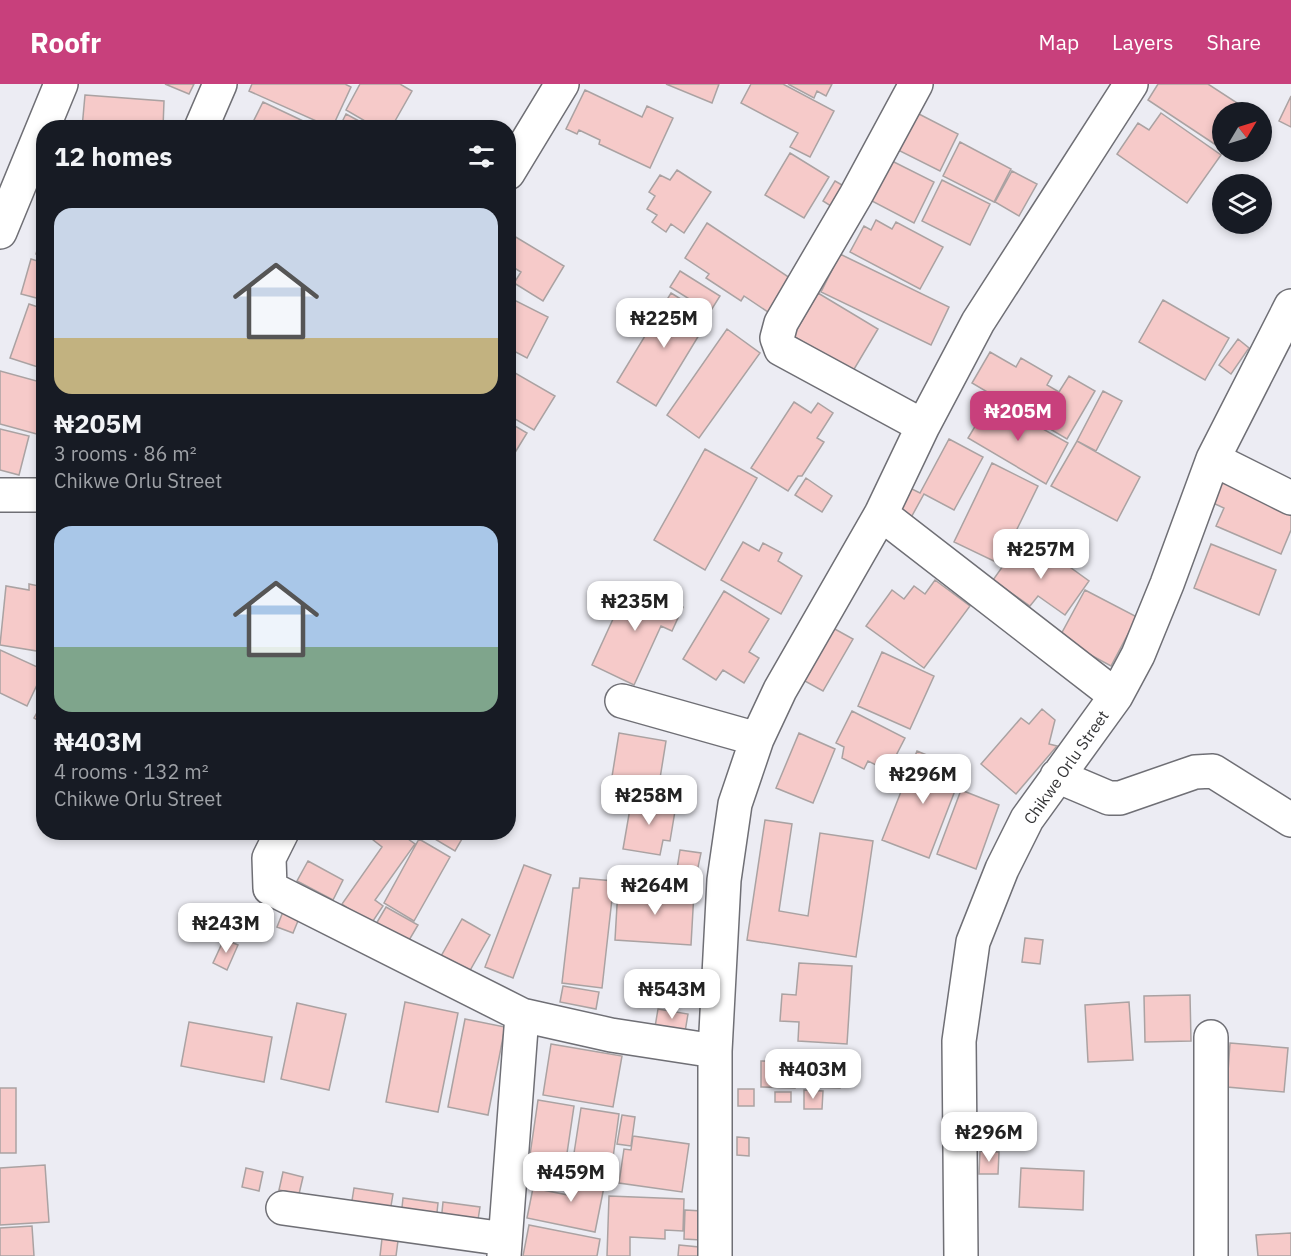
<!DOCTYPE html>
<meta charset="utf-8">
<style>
body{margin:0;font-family:"IBM Plex Sans",sans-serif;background:#20242c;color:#f1f3f6;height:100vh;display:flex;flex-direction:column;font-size:22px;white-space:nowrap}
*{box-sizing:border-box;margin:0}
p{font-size:20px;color:#9ea1a6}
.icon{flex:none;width:33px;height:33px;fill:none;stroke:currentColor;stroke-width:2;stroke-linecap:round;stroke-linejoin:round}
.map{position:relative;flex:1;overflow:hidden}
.sheet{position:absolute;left:36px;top:36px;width:480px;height:720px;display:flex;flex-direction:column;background:#171b24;border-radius:24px;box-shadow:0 3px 9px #0003}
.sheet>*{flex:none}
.needle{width:39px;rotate:52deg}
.controls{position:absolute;left:1212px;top:18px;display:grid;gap:12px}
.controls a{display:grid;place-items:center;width:60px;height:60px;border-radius:50%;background:#171b24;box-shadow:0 3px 9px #0003;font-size:30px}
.price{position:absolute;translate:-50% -51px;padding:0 14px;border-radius:12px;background:#fff;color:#222;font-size:20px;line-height:39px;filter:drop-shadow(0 2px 3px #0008)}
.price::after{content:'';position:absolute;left:50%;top:36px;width:18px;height:14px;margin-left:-9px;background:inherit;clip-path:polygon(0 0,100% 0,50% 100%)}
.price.active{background:#c8407c;color:#fff}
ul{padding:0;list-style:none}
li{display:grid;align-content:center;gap:12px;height:318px;padding:0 18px}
li span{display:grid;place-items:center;height:186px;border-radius:18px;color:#555}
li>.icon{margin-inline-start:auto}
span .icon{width:108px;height:108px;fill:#fffc;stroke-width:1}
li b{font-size:26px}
h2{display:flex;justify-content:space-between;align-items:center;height:72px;padding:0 18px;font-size:26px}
header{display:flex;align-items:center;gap:36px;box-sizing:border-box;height:84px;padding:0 30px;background:#c8407c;color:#fff}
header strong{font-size:28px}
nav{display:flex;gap:33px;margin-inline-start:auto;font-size:21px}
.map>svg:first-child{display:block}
</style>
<header>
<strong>Roofr</strong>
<nav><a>Map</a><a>Layers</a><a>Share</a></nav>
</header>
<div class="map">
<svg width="1291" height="1172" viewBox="0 0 1291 1172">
<rect width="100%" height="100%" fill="#ececf3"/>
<path fill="#f6cac9" stroke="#aaa2a2" stroke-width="1.5" d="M 165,0 L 194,0 L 189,10 Z
M 252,0 L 345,0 L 351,3 L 332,44 L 249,7 Z
M 360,0 L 400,0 L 412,7 L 391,44 L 377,44 L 346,26 Z
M 666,0 L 719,0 L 712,19 Z
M 751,0 L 783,0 L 834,27 L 810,73 L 790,63 L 798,49 L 741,19 Z
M 788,0 L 832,0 L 826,12 L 817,7 L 814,14 Z
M 1158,0 L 1208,0 L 1251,28 L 1222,28 L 1222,65 L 1148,16 Z
M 585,6 L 642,33 L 647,22 L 673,34 L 650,84 L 599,60 L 600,56 L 579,46 L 577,50 L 566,45 Z
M 85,11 L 164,17 L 163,44 L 82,44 Z
M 1291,12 L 1291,43 L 1279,37 Z
M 263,18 L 318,44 L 250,44 Z
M 917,29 L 958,50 L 940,87 L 898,66 Z
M 1161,29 L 1221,71 L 1187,119 L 1117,70 L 1138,39 L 1149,46 Z
M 346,30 L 372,44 L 339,44 Z
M 960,58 L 1011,85 L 994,118 L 943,92 Z
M 790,69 L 829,93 L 804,134 L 765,111 Z
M 890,76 L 934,98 L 914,139 L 870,116 Z
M 677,86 L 711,108 L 684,149 L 671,140 L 666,148 L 652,138 L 657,131 L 647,125 L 655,112 L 649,108 L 660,91 L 670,96 Z
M 1012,87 L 1037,100 L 1019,132 L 995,118 Z
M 942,96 L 990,120 L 970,161 L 922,137 Z
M 835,97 L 849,105 L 837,126 L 823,117 Z
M 876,136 L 892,145 L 896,138 L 943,163 L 920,205 L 850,168 L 864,142 L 871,146 Z
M 707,139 L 793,196 L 771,230 L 744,212 L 741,217 L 706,194 L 709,190 L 685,174 Z
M 44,142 L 44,172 L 36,170 Z
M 509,149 L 564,182 L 543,217 L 514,199 L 521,188 L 508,180 Z
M 840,170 L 949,223 L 931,261 L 821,208 Z
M 31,175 L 44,179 L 44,216 L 21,210 Z
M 680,187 L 720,212 L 710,228 L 670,203 Z
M 671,209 L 710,233 L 656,322 L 617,298 Z
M 818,209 L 878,245 L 853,287 L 793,252 Z
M 508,213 L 548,233 L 527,274 L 508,264 Z
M 1163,216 L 1229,254 L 1205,296 L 1139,258 Z
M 29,220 L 44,225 L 44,285 L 10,274 Z
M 727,245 L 760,269 L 699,354 L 667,331 Z
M 1238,255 L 1249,264 L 1231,290 L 1219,281 Z
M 990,268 L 1016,283 L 1021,274 L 1052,292 L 1047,301 L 1059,308 L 1069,292 L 1095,307 L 1067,355 L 972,299 Z
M 508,285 L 555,312 L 534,346 L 508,331 Z
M 0,287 L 44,299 L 44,352 L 0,340 Z
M 1103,307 L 1122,317 L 1096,367 L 1077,357 Z
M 991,316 L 1068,359 L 1046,400 L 968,354 Z
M 794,318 L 811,329 L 818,319 L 833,329 L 817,354 L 824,358 L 802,392 L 798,392 L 788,407 L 751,384 Z
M 508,338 L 527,349 L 508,380 Z
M 0,345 L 29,352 L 19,391 L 0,386 Z
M 949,355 L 983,373 L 954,426 L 924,410 L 908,439 L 891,430 L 906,402 L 920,409 Z
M 1077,357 L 1140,393 L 1117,437 L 1051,402 Z
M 705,365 L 757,394 L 705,486 L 654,456 Z
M 992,379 L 1038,402 L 1000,480 L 954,458 Z
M 1222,392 L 1291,422 L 1291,446 L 1281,470 L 1216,442 L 1224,424 L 1211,418 Z
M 806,394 L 832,412 L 822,428 L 795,411 Z
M 743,458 L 759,467 L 763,459 L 782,469 L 778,477 L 802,492 L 781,530 L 721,496 Z
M 1211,460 L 1276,486 L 1259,531 L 1194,504 Z
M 1017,462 L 1041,479 L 1049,468 L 1089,497 L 1065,531 L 1038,512 L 1030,522 L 993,496 Z
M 935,496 L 970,522 L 924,584 L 866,542 L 892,506 L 904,515 L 914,502 L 925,510 Z
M 630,498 L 683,523 L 672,547 L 661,542 L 634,601 L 592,581 Z
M 29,500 L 44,503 L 43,568 L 0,561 L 6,502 L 29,506 Z
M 1085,506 L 1137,533 L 1111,582 L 1059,554 Z
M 724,507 L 769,535 L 749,568 L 759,574 L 744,599 L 723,586 L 716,596 L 683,575 Z
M 833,544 L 853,555 L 823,607 L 803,596 Z
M 0,566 L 44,586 L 27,622 L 0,609 Z
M 882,568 L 934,592 L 910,645 L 858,622 Z
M 44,616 L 44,640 L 34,634 Z
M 1042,625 L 1055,636 L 1049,660 L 1057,662 L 1016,710 L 981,680 L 1021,634 L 1029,640 Z
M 852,627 L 905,654 L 888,687 L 868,677 L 864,685 L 842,674 L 844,663 L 836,659 Z
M 619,649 L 666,657 L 657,713 L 610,705 Z
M 799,649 L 835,665 L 813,719 L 776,704 Z
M 917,667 L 963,686 L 929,774 L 882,756 Z
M 961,706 L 999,721 L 976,785 L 937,770 Z
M 632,713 L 676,721 L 670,757 L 663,756 L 660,771 L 623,765 Z
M 765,736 L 792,740 L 779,827 L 808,832 L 820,749 L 873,757 L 856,873 L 747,856 Z
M 363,748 L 398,748 L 415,760 L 375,816 L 383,822 L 371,840 L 342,820 L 382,763 Z
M 423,748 L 466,748 L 455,767 Z
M 419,755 L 450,773 L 414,837 L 384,819 Z
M 680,766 L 701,769 L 697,788 L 677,785 Z
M 308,777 L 343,796 L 333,816 L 297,797 Z
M 524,781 L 551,791 L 513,894 L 485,883 Z
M 580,794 L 614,797 L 602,904 L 562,899 L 573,804 L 579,804 Z
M 618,804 L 694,808 L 691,861 L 615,856 Z
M 386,823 L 418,841 L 408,858 L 376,840 Z
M 284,825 L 300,832 L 293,849 L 277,843 Z
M 215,828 L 227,832 L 218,856 L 206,851 Z
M 462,835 L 490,851 L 468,890 L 440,874 Z
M 1025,854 L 1043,856 L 1040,880 L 1022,878 Z
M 224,855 L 238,861 L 227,886 L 213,879 Z
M 799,879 L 852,882 L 847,960 L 798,957 L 799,938 L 780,937 L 782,910 L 796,911 Z
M 563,902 L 599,908 L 596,925 L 560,918 Z
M 1190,911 L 1191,957 L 1145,958 L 1144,912 Z
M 405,918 L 458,929 L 438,1028 L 386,1018 Z
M 1129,918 L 1133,976 L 1088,978 L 1085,921 Z
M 297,919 L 346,930 L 329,1006 L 281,995 Z
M 658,925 L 688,930 L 685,948 L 655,943 Z
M 465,935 L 505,943 L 488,1031 L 448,1023 Z
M 189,938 L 272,953 L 264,998 L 181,982 Z
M 1230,959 L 1288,964 L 1284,1008 L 1227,1003 Z
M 551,960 L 622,972 L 613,1023 L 543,1011 Z
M 761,977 L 795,978 L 795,1004 L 761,1003 Z
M 807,978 L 841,979 L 840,1004 L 807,1003 Z
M 0,1004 L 16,1004 L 16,1069 L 0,1069 Z
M 738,1005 L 754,1005 L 754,1022 L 738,1022 Z
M 804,1006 L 823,1007 L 822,1025 L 804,1025 Z
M 775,1008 L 791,1008 L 791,1018 L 775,1018 Z
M 538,1016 L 574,1022 L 566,1076 L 530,1071 Z
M 581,1024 L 619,1030 L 611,1088 L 572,1082 Z
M 622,1031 L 635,1033 L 631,1062 L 617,1060 Z
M 633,1052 L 689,1060 L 682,1108 L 619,1099 L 624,1065 L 631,1066 Z
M 737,1053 L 749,1054 L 749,1072 L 737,1071 Z
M 980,1067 L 999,1068 L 998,1090 L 979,1090 Z
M 533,1078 L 571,1083 L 568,1099 L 531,1094 Z
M 45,1081 L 49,1138 L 0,1141 L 0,1084 Z
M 246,1084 L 263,1088 L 259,1107 L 242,1103 Z
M 1021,1084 L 1084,1087 L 1083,1126 L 1019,1123 Z
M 574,1086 L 606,1093 L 595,1148 L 527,1134 L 533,1104 L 568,1111 Z
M 283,1088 L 303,1093 L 299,1110 L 279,1106 Z
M 354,1104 L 393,1110 L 390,1128 L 351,1123 Z
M 609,1112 L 684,1115 L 683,1147 L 665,1146 L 665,1155 L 630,1153 L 630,1172 L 607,1172 Z
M 403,1114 L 438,1119 L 436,1138 L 401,1133 Z
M 443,1118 L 480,1123 L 477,1142 L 441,1138 Z
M 685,1126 L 702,1127 L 701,1156 L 684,1155 Z
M 529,1141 L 600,1155 L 597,1172 L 523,1172 Z
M 32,1142 L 34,1172 L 0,1172 L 0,1144 Z
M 383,1146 L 399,1149 L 396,1172 L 380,1172 Z
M 1291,1149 L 1291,1172 L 1258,1172 L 1256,1151 Z
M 679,1161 L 699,1163 L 698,1172 L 678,1172 Z"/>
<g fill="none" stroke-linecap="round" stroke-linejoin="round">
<defs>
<path id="minor" d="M 916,0 L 856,111 L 781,239 L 777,254 L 781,265 L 923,342
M 201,44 L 220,0
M 508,89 L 562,0
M 0,148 L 61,0
M 1213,375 L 1291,414
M 0,411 L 36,411
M 881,430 L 1116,612
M 622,617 L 757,655
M 1057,692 L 1109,714 L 1120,714 L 1195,688 L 1213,687 L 1291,736
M 282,748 L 269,774 L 270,804 L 522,931 L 611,951 L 715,967
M 1211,953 L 1211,1172
M 283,1124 L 505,1155
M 504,1172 L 522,931
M 715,1172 L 715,967 L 724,796 L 735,720 L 757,655 L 780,606 L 881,430 L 923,342 L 978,238 L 1131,0
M 961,1172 L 959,957 L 973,858 L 1002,785 L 1027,735 L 1116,612 L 1138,571 L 1167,500 L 1213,375 L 1291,222"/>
</defs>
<use href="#minor" stroke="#6f6f75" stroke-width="36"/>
<use href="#minor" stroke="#fff" stroke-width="33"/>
</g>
<g text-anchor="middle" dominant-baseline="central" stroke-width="5" stroke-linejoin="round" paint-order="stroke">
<g font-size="16" fill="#353537" stroke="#fff">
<text transform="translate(1066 683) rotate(-55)">Chikwe Orlu Street</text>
</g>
</g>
</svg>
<div class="controls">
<a><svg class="needle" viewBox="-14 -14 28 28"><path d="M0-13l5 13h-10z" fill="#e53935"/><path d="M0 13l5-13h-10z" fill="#9ea1a6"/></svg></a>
<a><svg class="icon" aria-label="layers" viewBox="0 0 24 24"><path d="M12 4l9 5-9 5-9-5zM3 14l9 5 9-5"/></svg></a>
</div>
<b class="price" style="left:664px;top:265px">₦225M</b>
<b class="price active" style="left:1018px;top:358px">₦205M</b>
<b class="price" style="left:1041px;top:496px">₦257M</b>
<b class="price" style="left:635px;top:548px">₦235M</b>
<b class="price" style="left:923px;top:721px">₦296M</b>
<b class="price" style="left:649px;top:742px">₦258M</b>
<b class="price" style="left:655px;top:832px">₦264M</b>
<b class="price" style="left:226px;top:870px">₦243M</b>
<b class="price" style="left:672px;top:936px">₦543M</b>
<b class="price" style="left:813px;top:1016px">₦403M</b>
<b class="price" style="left:989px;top:1079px">₦296M</b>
<b class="price" style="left:571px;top:1119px">₦459M</b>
<section class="sheet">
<h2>12 homes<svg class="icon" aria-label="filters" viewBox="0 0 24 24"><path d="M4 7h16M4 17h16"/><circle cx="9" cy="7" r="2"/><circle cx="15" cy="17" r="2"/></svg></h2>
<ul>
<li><span style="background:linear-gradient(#c9d6e8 70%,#c2b280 0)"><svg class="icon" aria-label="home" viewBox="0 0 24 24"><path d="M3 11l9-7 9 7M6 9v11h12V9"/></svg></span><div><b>₦205M</b><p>3 rooms · 86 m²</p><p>Chikwe Orlu Street</p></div></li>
<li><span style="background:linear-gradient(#a9c7e8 65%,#7fa58c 0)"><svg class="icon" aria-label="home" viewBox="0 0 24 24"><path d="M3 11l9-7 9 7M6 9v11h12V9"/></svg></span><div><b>₦403M</b><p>4 rooms · 132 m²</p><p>Chikwe Orlu Street</p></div></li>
</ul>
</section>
</div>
